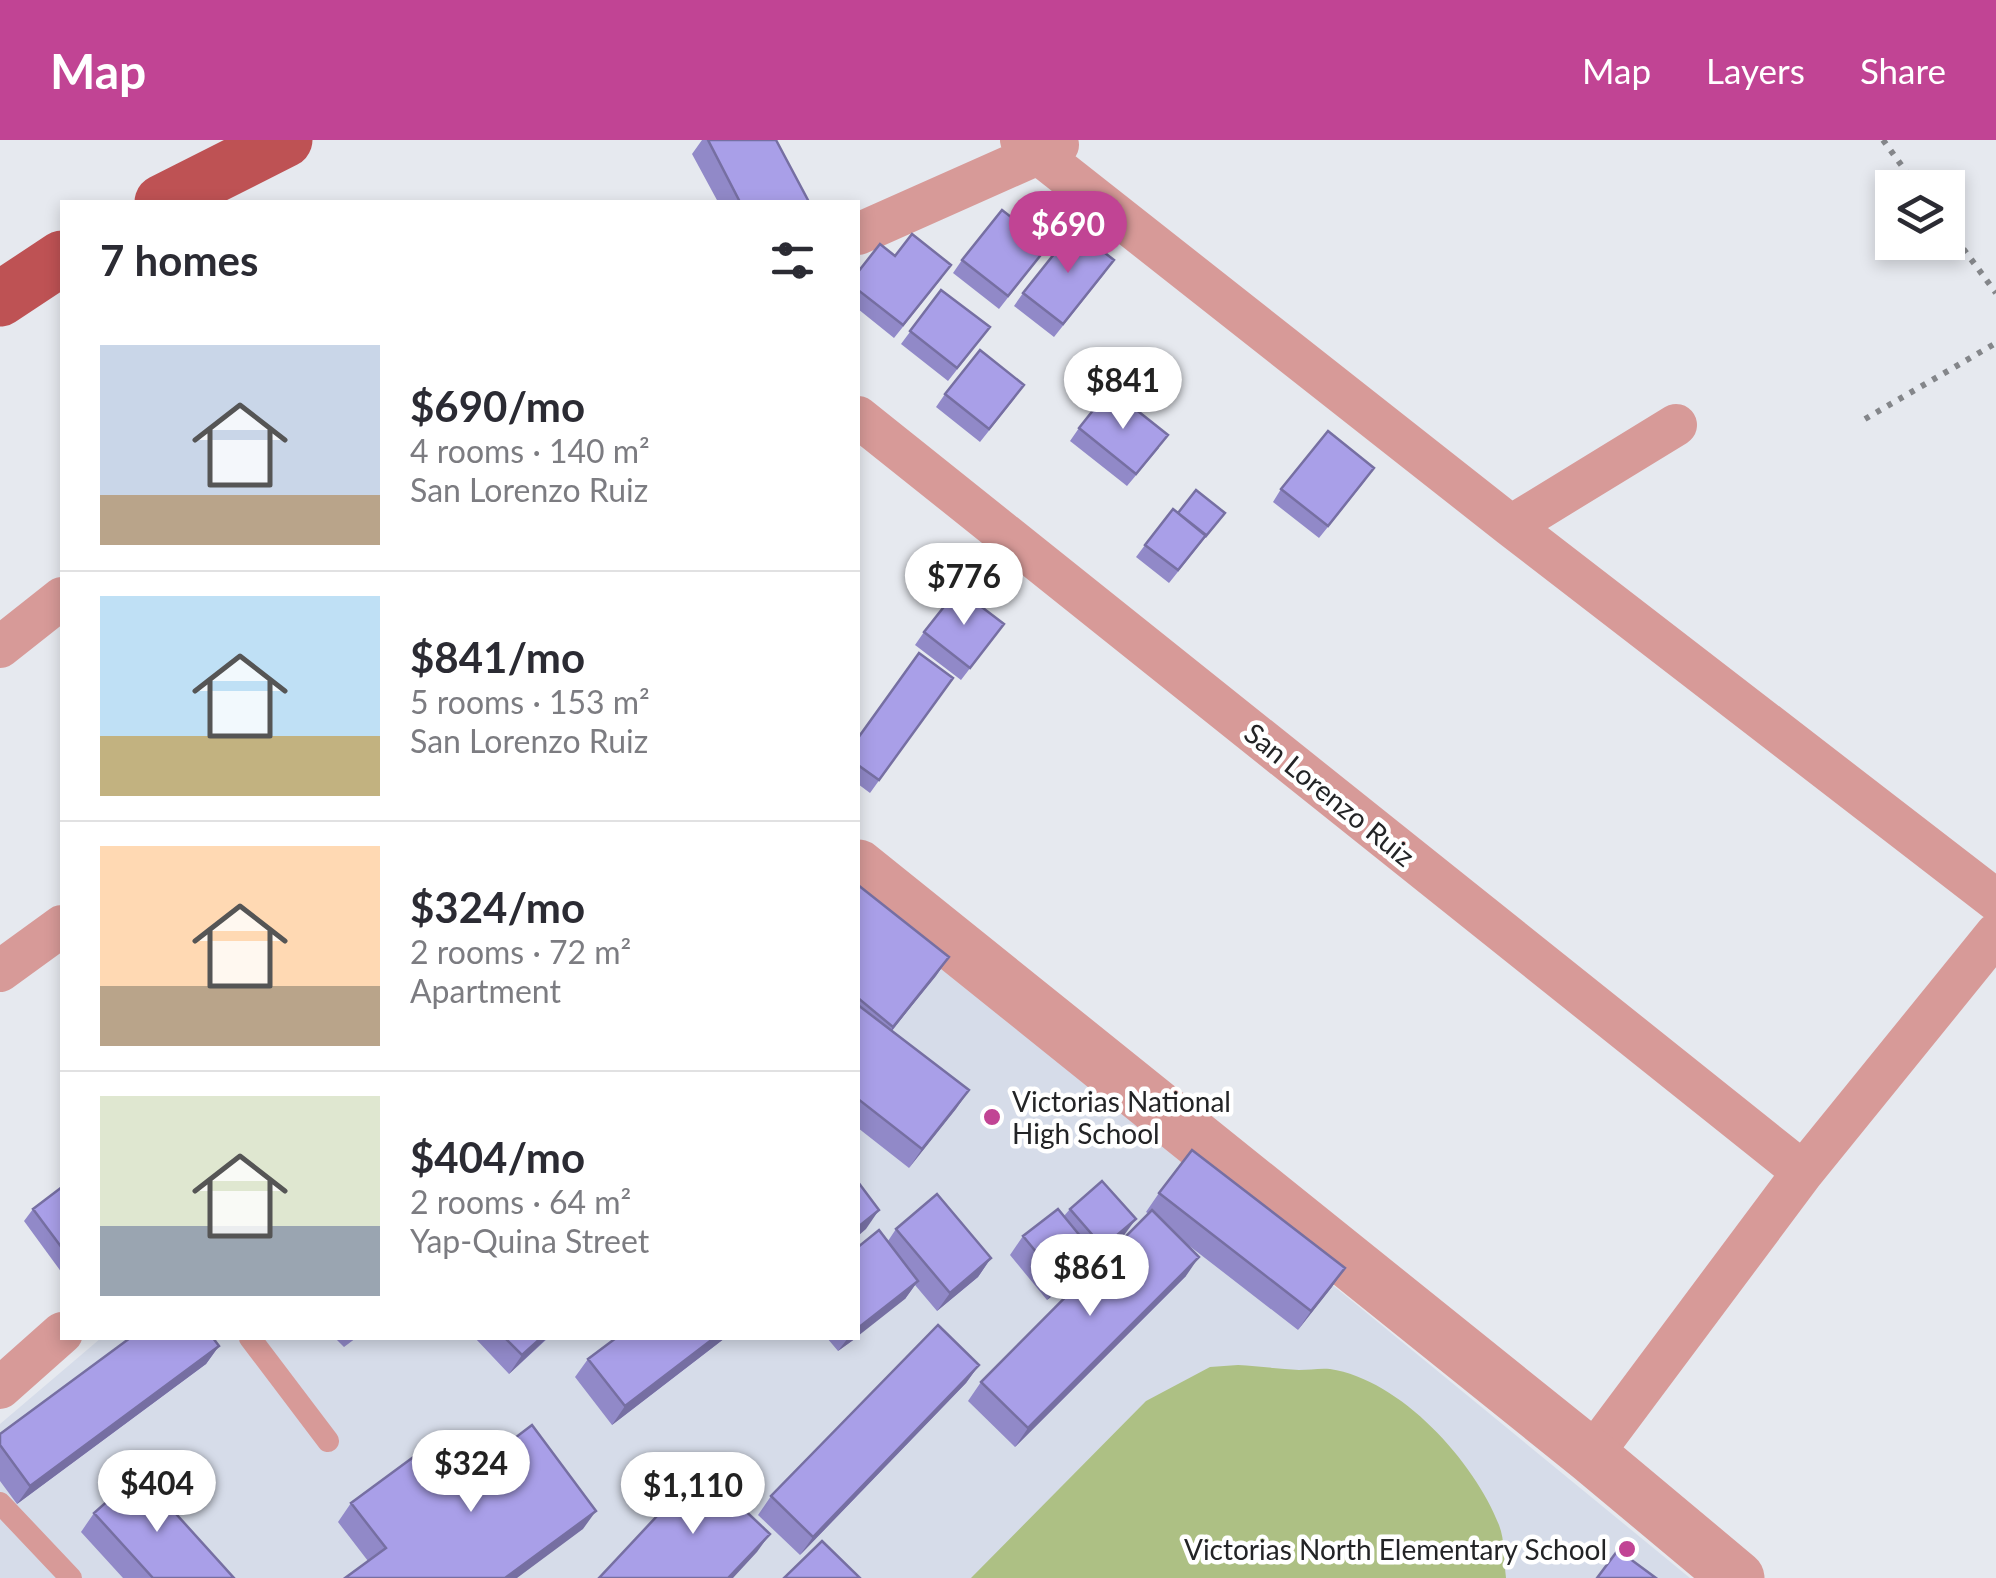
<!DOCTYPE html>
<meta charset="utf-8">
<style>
body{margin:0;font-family:Lato,sans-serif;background:#f7f7f7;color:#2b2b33;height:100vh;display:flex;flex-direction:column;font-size:38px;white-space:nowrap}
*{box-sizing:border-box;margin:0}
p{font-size:32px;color:#7c7c81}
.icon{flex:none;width:55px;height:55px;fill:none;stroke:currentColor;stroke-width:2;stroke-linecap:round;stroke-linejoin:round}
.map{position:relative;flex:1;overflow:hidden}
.drawer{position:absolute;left:60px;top:60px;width:800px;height:1140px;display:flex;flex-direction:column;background:#fff;border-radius:0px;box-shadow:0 5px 15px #0003}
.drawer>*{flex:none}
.buttons{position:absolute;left:1875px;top:30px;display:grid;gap:20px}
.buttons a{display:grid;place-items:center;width:90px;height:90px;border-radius:0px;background:#fff;box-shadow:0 5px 15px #0003;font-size:50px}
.price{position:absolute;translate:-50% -85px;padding:0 22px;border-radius:35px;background:#fff;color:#222;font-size:32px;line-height:65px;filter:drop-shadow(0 2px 5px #0008)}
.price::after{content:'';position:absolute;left:50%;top:60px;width:30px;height:22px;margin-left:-15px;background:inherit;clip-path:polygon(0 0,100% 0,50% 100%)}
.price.current{background:#c14494;color:#fff}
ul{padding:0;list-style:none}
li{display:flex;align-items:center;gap:30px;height:250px;padding:0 40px}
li+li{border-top:2px solid #e1e1e2}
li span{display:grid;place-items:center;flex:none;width:280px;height:200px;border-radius:0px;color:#555}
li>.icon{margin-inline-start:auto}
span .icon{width:120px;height:120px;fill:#fffc;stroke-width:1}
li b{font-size:42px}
h2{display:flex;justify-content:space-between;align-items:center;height:120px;padding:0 40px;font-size:42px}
header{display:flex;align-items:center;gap:60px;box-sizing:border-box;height:140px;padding:0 50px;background:#c14494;color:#fff}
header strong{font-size:48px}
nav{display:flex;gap:55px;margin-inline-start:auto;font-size:35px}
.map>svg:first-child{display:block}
</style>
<header>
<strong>Map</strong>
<nav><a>Map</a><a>Layers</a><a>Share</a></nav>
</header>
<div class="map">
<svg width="1996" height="1438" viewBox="0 0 1996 1438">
<rect width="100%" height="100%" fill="#e6e9ef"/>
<path fill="#d6dce9" d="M 858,756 L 1690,1438 L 0,1438 L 0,1284 L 101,1198 L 858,1198 Z"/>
<path fill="#adc084" d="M 1238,1225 C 1258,1226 1279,1229 1299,1230 C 1309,1230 1320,1228 1330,1229 C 1401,1240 1474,1321 1499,1385 C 1505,1400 1504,1421 1506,1438 L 971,1438 L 1146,1261 L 1210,1227 Z"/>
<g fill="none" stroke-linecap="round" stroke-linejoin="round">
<path stroke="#84868a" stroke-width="6" stroke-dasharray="5 8" stroke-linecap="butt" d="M 1883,0 L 1918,48
M 1948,88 L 1996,153
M 1865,279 L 1996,203"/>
<path stroke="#d79a98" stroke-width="22" d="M 250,1198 L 328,1301
M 0,1363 L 71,1438"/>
<path stroke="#d79a98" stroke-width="42" d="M 1021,0 L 1511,386 L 1996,760
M 858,94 L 1058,5
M 858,277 L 1803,1032
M 1511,386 L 1676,285
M 0,507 L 62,458
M 0,831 L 62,786
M 0,1248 L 62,1193
M 1591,1316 L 1803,1032 L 1996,794"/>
<path stroke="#d79a98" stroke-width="55" d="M 858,727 L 1591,1316 L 1737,1438"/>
<path stroke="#be5254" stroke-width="55" d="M 162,62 L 285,0
M 0,159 L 62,118"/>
</g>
<path fill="#9189c8" d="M 702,0 L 776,0 L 809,62 L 718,62 L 692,14 Z
M 895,116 L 942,138 L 894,198 L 858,169 L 858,132 Z
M 1039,118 L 999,169 L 953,133 L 962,120 Z
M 1105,133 L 1054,197 L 1014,166 L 1023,153 Z
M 941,150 L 981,199 L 948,241 L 901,204 Z
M 945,254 L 1015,258 L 980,302 L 936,267 Z
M 1079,288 L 1159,308 L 1127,346 L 1070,301 Z
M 1365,341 L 1319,398 L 1273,362 L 1281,349 Z
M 1178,373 L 1225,373 L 1169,443 L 1136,417 L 1145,405 Z
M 1004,484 L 961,540 L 915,505 L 924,492 Z
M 953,538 L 870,653 L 858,644 L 858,598 Z
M 858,745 L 949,817 L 892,891 L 969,950 L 909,1028 L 858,988 Z
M 62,1047 L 62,1133 L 24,1081 L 33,1069 Z
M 1159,1053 L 1345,1128 L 1298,1190 L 1183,1101 L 1186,1136 L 1015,1307 L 968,1261 L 981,1242 L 1149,1074 L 1146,1072 Z
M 1070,1069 L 1122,1098 L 1090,1126 L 1088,1123 L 1082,1132 L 1047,1160 L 1010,1115 L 1023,1096 L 1064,1076 Z
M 896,1089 L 991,1118 L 978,1137 L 937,1171 L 915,1145 L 905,1159 L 888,1101 Z
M 335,1198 L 356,1198 L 344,1207 Z
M 475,1198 L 548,1198 L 509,1234 Z
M 616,1198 L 725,1198 L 612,1285 L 575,1237 L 588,1219 Z
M 827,1198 L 856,1198 L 838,1211 Z
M 219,1206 L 206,1224 L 17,1364 L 0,1341 L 0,1294 Z
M 979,1225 L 966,1243 L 800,1415 L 758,1375 L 771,1356 Z
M 469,1333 L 583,1389 L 368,1421 L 338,1382 L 351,1363 L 458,1348 Z
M 94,1373 L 234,1438 L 123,1438 L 81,1392 Z"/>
<path fill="#766fa2" d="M 949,817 L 936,836 L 880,905 L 893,887 Z
M 969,950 L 956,969 L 909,1028 L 922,1009 Z
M 879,1070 L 866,1089 L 858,1096 L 858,1087 Z
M 1136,1079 L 1122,1098 L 1090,1126 L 1103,1107 Z
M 1095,1114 L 1082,1132 L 1047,1160 L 1060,1141 Z
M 1199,1117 L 1186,1136 L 1015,1307 L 1028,1288 Z
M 991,1118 L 978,1137 L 937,1171 L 950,1153 Z
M 1345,1128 L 1332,1147 L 1298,1190 L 1311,1171 Z
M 918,1141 L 905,1159 L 858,1196 L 858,1188 Z
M 541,1198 L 547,1198 L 509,1234 L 522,1215 Z
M 714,1198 L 725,1198 L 612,1285 L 625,1266 Z
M 848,1198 L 856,1198 L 838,1211 Z
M 219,1206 L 206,1224 L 17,1364 L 30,1346 Z
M 979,1225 L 966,1243 L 800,1415 L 813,1397 Z
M 596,1371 L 583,1389 L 517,1438 L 505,1438 Z
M 770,1394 L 757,1412 L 733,1438 L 728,1438 Z"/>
<path fill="#a99fe8" stroke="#766fa2" stroke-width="2.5" d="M 708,0 L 776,0 L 809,62 L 740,62 Z
M 1002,70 L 1048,106 L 1008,156 L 962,120 Z
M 1074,89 L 1114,120 L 1063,184 L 1023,153 Z
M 912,94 L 951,125 L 903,185 L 858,150 L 858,132 L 880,104 L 895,116 Z
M 941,150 L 990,187 L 957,228 L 910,191 Z
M 980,210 L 1024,245 L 989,289 L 945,254 Z
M 1110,249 L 1168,295 L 1136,334 L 1079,288 Z
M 1328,291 L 1374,328 L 1328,386 L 1281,349 Z
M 1196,350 L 1225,373 L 1206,396 L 1178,373 Z
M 1173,369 L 1206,395 L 1178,430 L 1145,405 Z
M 958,449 L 1004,484 L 970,528 L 924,492 Z
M 919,513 L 953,538 L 879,640 L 858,625 L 858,598 Z
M 858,745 L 949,817 L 893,887 L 858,858 Z
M 858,865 L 969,950 L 922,1009 L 858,959 Z
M 1192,1010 L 1345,1128 L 1311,1171 L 1159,1053 Z
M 1102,1041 L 1136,1079 L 1103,1107 L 1070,1069 Z
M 858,1042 L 879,1070 L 858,1087 Z
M 62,1047 L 62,1108 L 33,1069 Z
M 937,1054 L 991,1118 L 950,1153 L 896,1089 Z
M 1058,1069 L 1095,1114 L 1060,1141 L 1023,1096 Z
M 1152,1070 L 1199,1117 L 1028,1288 L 981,1242 Z
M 879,1090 L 918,1141 L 858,1188 L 858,1107 Z
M 938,1185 L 979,1225 L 813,1397 L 771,1356 Z
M 130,1198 L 213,1198 L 219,1206 L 30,1346 L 0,1305 L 0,1294 Z
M 505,1198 L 541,1198 L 522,1215 Z
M 616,1198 L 714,1198 L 625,1266 L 588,1219 Z
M 532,1285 L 596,1371 L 505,1438 L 345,1438 L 386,1408 L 351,1363 L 427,1307 L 463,1355 L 478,1345 L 469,1333 Z
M 701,1329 L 770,1394 L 728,1438 L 599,1438 Z
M 139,1333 L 234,1438 L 153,1438 L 94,1373 Z
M 822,1401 L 860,1438 L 784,1438 Z
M 1618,1410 L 1656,1438 L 1597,1438 Z"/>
<g fill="#c14494" stroke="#fff" stroke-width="4">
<circle cx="992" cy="977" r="10"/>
<circle cx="1627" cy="1409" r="10"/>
</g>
<g text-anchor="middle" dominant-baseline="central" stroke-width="9" stroke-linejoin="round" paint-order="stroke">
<g font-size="28" fill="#232426" stroke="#fff">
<text transform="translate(1330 654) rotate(39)">San Lorenzo Ruiz</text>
</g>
<g font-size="28" fill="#232426" stroke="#fff" text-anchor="start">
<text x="1012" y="961">Victorias National<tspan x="1012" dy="32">High School</tspan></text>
<text x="1607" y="1409" text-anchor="end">Victorias North Elementary School</text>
</g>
</g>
</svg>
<div class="buttons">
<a><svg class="icon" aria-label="layers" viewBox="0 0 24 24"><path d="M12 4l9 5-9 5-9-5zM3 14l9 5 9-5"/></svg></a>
</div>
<b class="price current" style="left:1068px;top:136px">$690</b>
<b class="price" style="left:1123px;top:292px">$841</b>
<b class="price" style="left:964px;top:488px">$776</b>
<b class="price" style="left:1090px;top:1179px">$861</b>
<b class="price" style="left:471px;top:1375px">$324</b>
<b class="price" style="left:157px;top:1395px">$404</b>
<b class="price" style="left:693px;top:1397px">$1,110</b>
<section class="drawer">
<h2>7 homes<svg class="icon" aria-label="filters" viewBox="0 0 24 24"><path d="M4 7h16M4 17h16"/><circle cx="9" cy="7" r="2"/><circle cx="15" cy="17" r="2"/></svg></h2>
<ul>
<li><span style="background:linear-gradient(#c9d6e8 75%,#b9a48a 0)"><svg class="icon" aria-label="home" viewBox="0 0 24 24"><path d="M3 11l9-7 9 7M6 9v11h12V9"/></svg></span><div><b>$690/mo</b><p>4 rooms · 140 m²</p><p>San Lorenzo Ruiz</p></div></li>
<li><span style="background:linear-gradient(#bfe0f5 70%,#c2b280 0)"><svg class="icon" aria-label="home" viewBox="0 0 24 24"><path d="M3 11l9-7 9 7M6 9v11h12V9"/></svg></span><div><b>$841/mo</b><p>5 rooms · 153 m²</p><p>San Lorenzo Ruiz</p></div></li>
<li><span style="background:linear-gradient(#ffd9b3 70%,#b9a48a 0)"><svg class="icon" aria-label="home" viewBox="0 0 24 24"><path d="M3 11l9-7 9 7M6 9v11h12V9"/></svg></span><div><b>$324/mo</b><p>2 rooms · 72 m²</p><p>Apartment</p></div></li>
<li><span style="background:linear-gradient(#dfe7d0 65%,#9aa5b1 0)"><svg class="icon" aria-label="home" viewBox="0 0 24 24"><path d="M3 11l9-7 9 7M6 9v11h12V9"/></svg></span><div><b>$404/mo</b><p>2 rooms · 64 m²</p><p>Yap-Quina Street</p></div></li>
</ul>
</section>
</div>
